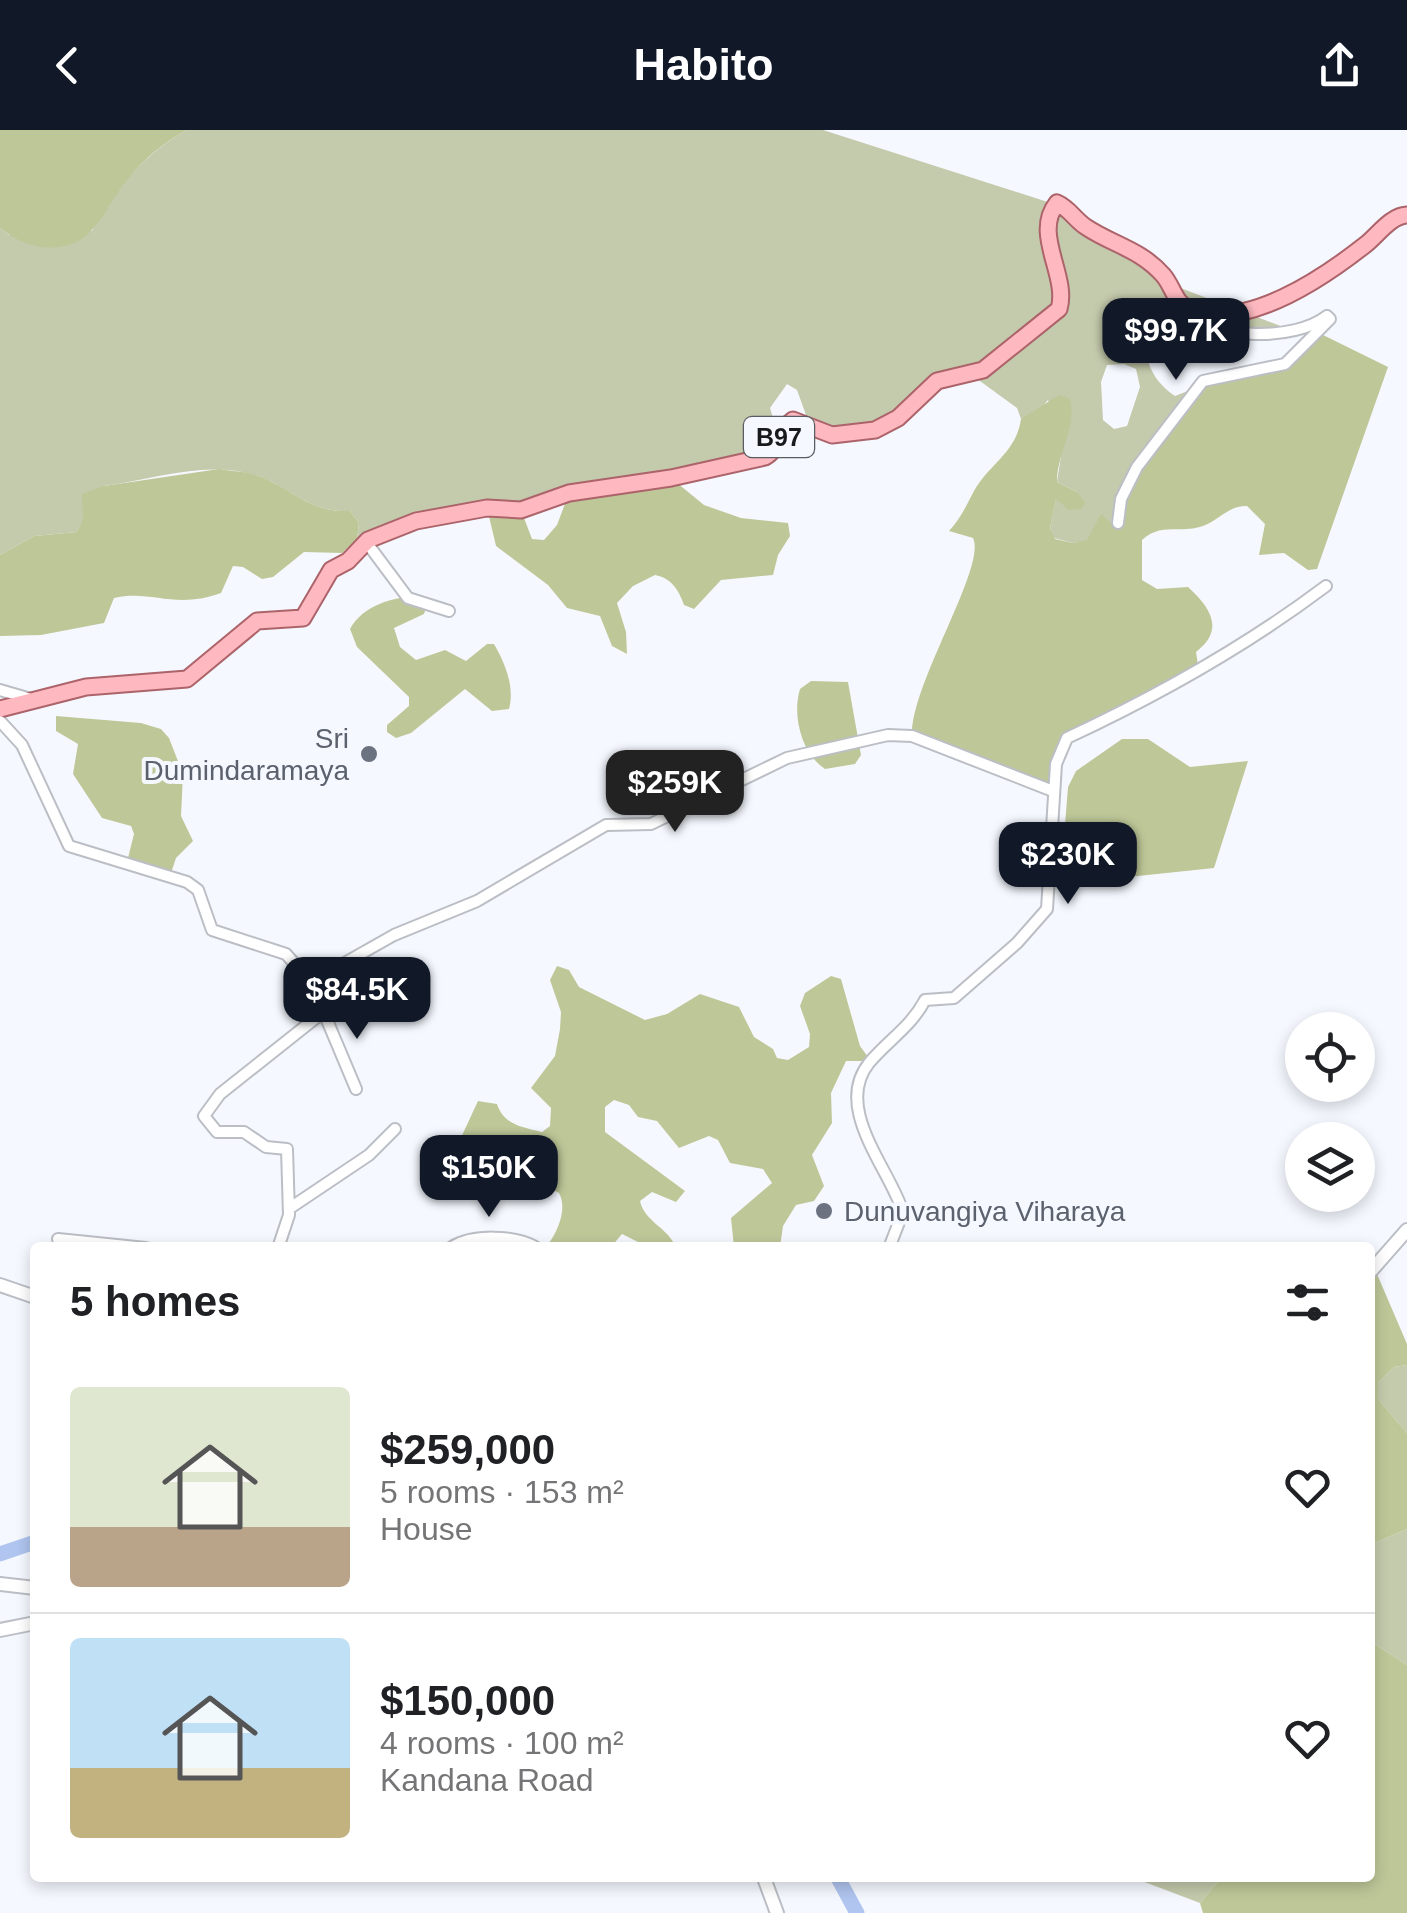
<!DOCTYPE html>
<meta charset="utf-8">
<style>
body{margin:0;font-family:Arial,sans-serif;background:#f2f2f2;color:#202124;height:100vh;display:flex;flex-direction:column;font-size:38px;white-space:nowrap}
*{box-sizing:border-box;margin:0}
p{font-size:32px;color:#757577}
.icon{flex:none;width:55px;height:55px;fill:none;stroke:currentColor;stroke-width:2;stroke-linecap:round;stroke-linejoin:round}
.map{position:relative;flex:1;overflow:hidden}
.details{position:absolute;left:30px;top:1112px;width:1345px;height:640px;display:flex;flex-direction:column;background:#fff;border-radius:10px;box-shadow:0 5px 15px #0003}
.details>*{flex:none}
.buttons{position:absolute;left:1285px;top:882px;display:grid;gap:20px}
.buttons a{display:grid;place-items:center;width:90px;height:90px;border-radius:50%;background:#fff;box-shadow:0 5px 15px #0003;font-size:50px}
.price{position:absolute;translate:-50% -85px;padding:0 22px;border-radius:20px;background:#111827;color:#fff;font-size:32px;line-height:65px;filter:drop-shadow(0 2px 5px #0008)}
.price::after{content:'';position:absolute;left:50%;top:60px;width:30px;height:22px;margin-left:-15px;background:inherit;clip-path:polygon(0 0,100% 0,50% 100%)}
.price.active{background:#222;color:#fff}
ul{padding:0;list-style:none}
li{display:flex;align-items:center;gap:30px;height:250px;padding:0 40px}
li+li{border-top:2px solid #e0e0e0}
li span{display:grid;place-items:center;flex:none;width:280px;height:200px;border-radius:10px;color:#555}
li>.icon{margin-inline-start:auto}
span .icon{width:120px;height:120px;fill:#fffc;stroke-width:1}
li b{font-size:42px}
h2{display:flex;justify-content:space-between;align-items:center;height:120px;padding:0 40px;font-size:42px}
header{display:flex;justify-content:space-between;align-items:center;height:130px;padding:0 40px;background:#111827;color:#fff;font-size:45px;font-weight:800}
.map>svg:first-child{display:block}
</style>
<header><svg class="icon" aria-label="back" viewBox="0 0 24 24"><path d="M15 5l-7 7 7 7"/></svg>Habito<svg class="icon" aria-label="share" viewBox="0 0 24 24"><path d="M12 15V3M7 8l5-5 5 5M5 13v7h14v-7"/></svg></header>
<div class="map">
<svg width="1407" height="1783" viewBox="0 0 1407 1783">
<rect width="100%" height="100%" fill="#f5f9ff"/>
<path fill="#c4caac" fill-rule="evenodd" d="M 187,0 L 823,0 L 1054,74 L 1170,154 L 1294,201 C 1276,201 1255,204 1238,201 C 1202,195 1181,170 1149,199 C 1140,225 1152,251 1175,266 L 1198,257 L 1118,393 L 1097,395 L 1087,411 L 1073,413 L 1054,408 L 1050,398 L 1056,368 L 1062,371 L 1077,362 L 1057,352 L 1063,313 L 1048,270 L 1038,282 L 1021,289 L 1017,278 L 973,246 L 951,246 L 898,288 L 850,306 L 810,296 L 797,260 L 787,254 L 770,278 L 779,308 L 776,318 C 639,349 502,373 367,413 L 357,409 L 359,393 L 350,381 C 304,383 290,354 251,344 C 203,331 151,350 104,356 L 77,402 L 34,406 L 0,425 L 0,98 L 9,105 L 92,101 C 115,59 145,23 187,0 ZM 1124,234 L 1136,239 L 1140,257 L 1127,296 L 1114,299 L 1103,290 L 1101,252 L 1107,235 Z
M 1407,1235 L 1407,1303 L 1378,1269 L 1378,1253 L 1394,1237 Z
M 1407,1399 L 1407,1535 L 1370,1511 L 1370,1415 Z
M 1134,1748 L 1221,1748 L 1200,1773 Z"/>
<path fill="#bec798" d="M 0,0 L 187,0 C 163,13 145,28 128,49 C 114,65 105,86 92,100 C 67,128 25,119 0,98 Z
M 1319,203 L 1388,237 L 1317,439 L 1308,440 L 1284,423 L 1259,425 L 1265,394 L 1247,376 C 1227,376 1220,390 1203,396 C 1180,404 1161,392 1142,410 L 1142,450 L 1157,459 L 1188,457 C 1211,478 1225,500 1196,522 L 1199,541 L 1067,608 L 1053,661 L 912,606 C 910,555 987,437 973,408 L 949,401 C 961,388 966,376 974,361 C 990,333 1016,323 1021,289 L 1059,265 L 1070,269 C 1077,297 1057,323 1057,352 L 1077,362 L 1085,372 L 1082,379 L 1069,380 L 1056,369 L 1050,398 L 1055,409 L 1073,413 L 1087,410 L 1101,384 L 1112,394 L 1118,393 L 1121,369 L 1198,257 L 1272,237 Z
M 219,339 C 230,341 242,341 252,344 C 291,355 305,383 350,381 L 359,393 L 357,409 L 342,423 L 304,422 L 273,447 L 262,449 L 243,437 L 233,436 L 221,463 C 175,480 150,459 114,468 L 104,493 L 41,505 L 0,506 L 0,425 L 34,406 L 77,402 L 83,390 L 82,364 L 104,356 Z
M 671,348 L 704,375 L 741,388 L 788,393 L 790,406 L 778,425 L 773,445 L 721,450 L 694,479 L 684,475 C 679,460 671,448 655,445 L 633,456 L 617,473 L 626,502 L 627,524 L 612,516 L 600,486 L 567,478 L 548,455 L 496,416 L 487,378 L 521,380 L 532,409 L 544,410 L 557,395 L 569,363 Z
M 419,466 L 427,475 L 424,484 L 394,498 L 400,517 L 416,530 L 445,520 L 466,531 L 487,514 L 494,514 C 505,533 515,557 509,579 L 492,581 L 465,559 L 411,603 L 396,608 L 387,602 L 387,595 L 409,576 L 409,567 L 357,517 L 350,499 C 363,475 393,467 419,466 Z
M 811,551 L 848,552 L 861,625 L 855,634 L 825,639 C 801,623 792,585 800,559 Z
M 56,586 L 141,593 L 161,599 L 169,608 L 183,644 L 181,686 L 193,711 L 176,728 L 170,746 L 127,732 L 134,704 L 131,696 L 102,688 L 73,644 L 78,614 L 56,601 Z
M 1122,609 L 1148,609 L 1190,637 L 1248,631 L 1214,738 L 1119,748 L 1073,743 L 1062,733 L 1068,657 L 1076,641 Z
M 557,836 L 569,840 L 579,857 L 645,890 L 667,884 L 700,864 L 739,877 L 754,907 L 773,919 L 777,928 L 788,930 L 809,917 L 810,904 L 800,876 L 805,863 L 831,846 L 841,849 L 860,916 L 871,931 L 846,931 L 831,963 L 832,993 L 812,1025 L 824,1056 L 814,1071 L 796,1075 L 783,1096 L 780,1117 L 734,1117 L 731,1088 L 772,1053 L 763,1039 L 730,1033 L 718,1010 L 709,1006 L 679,1018 L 657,991 L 638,987 L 629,975 L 614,970 L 605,977 L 605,1002 L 685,1061 L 676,1072 L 652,1062 L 640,1071 C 644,1091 668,1098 676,1117 L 648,1117 L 622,1104 L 611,1117 L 546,1117 C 557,1104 568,1079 559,1063 L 550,1058 C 526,1071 526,1061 504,1061 C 474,1061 485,1071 451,1053 L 451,1029 L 478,971 L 497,974 C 504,995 522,997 542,1002 L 550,996 L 551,978 L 531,958 L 555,926 L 560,899 L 561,882 L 550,850 Z
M 1377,1144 L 1407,1214 L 1407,1235 L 1394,1237 L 1378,1253 L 1378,1269 L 1407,1303 L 1407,1399 L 1370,1415 L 1370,1150 Z
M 1370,1511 L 1407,1535 L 1407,1783 L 1203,1783 L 1200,1773 L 1221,1748 L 1370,1748 Z"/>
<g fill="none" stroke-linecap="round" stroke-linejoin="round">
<path stroke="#b0c5ef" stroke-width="15" d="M 0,1424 L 35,1412
M 838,1748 L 857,1783"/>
<defs>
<path id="minor" d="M 1118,393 L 1121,369 L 1137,337 L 1203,251 L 1285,234 L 1330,189 L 1327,186 C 1295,211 1215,211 1186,180
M 367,413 L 408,468 L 449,481
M 0,560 L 31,569
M 0,591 L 22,615 L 69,716 L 187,752 L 198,760 L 212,800 L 286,824 L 311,852 L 356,959
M 311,852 L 394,805 L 477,771 L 606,695 L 651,694 L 787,628 L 888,605 L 912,606 L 1053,661
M 290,1078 L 369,1025 L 395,999
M 58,1109 L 146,1118
M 278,1118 L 289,1085 L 287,1019 L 266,1017 L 244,1002 L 217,1002 L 204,986 L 220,964 L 322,883
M 889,1118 L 903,1082 C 889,1038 833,978 869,933 C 887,911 911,897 925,870 L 954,868 L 1017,813 L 1047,779 L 1056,634 L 1067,608 C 1159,565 1245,517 1326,456"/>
<path id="tertiary" d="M 452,1118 C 473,1105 514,1106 535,1118
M 1370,1142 L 1407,1100
M 0,1155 L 35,1167
M 0,1454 L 35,1458
M 0,1500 L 35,1493
M 764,1748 L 777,1783"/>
<path id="primary" d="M 0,579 L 86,557 L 187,549 L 257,491 L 303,488 L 331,440 L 348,431 L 368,410 L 416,391 L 487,378 L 521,380 L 569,363 L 671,348 L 765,327 C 780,319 778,300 793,290 L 832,305 L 875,300 L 898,288 L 937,251 L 983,240 L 1059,179 C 1069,146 1032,104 1057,73 C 1069,78 1075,90 1086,97 C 1113,115 1140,119 1163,145 C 1173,156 1175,175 1191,180 C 1247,200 1323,148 1365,115 C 1378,105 1390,86 1407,85"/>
</defs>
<use href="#minor" stroke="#bbbfc5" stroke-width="14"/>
<use href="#tertiary" stroke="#bbbfc5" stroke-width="16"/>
<use href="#primary" stroke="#ac636a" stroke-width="19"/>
<use href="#minor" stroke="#fff" stroke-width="10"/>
<use href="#tertiary" stroke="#fff" stroke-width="12"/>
<use href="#primary" stroke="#fdb9bf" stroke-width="15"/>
</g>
<g fill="#6b7280" stroke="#f5f9ff" stroke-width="4">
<circle cx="369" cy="624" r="10"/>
<circle cx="824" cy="1081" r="10"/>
</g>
<g text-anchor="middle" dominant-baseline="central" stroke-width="8" stroke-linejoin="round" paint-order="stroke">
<rect fill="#f5f9ff" stroke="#5a5d60" stroke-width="2.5" x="744" y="287" width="70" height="40" rx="8"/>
<g font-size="25" font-weight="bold" fill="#181a1c">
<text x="779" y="307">B97</text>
</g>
<g font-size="28" fill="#5b616d" stroke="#f5f9ff" text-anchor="end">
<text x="349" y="608">Sri<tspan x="349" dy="32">Dumindaramaya</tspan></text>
<text x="844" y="1081" text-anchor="start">Dunuvangiya Viharaya</text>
</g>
</g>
</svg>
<div class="buttons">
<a><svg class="icon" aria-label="locate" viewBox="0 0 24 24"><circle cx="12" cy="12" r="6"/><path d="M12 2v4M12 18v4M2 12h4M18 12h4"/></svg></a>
<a><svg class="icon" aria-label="layers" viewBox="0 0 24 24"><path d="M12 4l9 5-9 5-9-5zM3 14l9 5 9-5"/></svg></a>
</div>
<b class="price" style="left:1176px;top:253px">$99.7K</b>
<b class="price active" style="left:675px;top:705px">$259K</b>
<b class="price" style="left:1068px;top:777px">$230K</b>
<b class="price" style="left:357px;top:912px">$84.5K</b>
<b class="price" style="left:489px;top:1090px">$150K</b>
<section class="details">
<h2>5 homes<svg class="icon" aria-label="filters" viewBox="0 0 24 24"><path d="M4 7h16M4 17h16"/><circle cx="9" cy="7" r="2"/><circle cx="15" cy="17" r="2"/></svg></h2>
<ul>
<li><span style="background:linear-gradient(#dfe7d0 70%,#b9a48a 0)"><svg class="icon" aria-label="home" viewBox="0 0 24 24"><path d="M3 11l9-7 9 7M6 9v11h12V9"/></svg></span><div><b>$259,000</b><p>5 rooms · 153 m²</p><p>House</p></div><svg class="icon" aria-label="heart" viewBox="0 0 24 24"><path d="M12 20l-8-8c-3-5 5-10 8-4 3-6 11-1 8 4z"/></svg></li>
<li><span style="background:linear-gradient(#bfe0f5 65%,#c2b280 0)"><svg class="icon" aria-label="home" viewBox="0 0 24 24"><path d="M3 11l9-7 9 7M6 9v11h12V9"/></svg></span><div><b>$150,000</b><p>4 rooms · 100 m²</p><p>Kandana Road</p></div><svg class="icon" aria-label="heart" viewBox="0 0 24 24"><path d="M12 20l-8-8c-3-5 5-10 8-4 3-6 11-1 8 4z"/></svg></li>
</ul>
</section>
</div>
